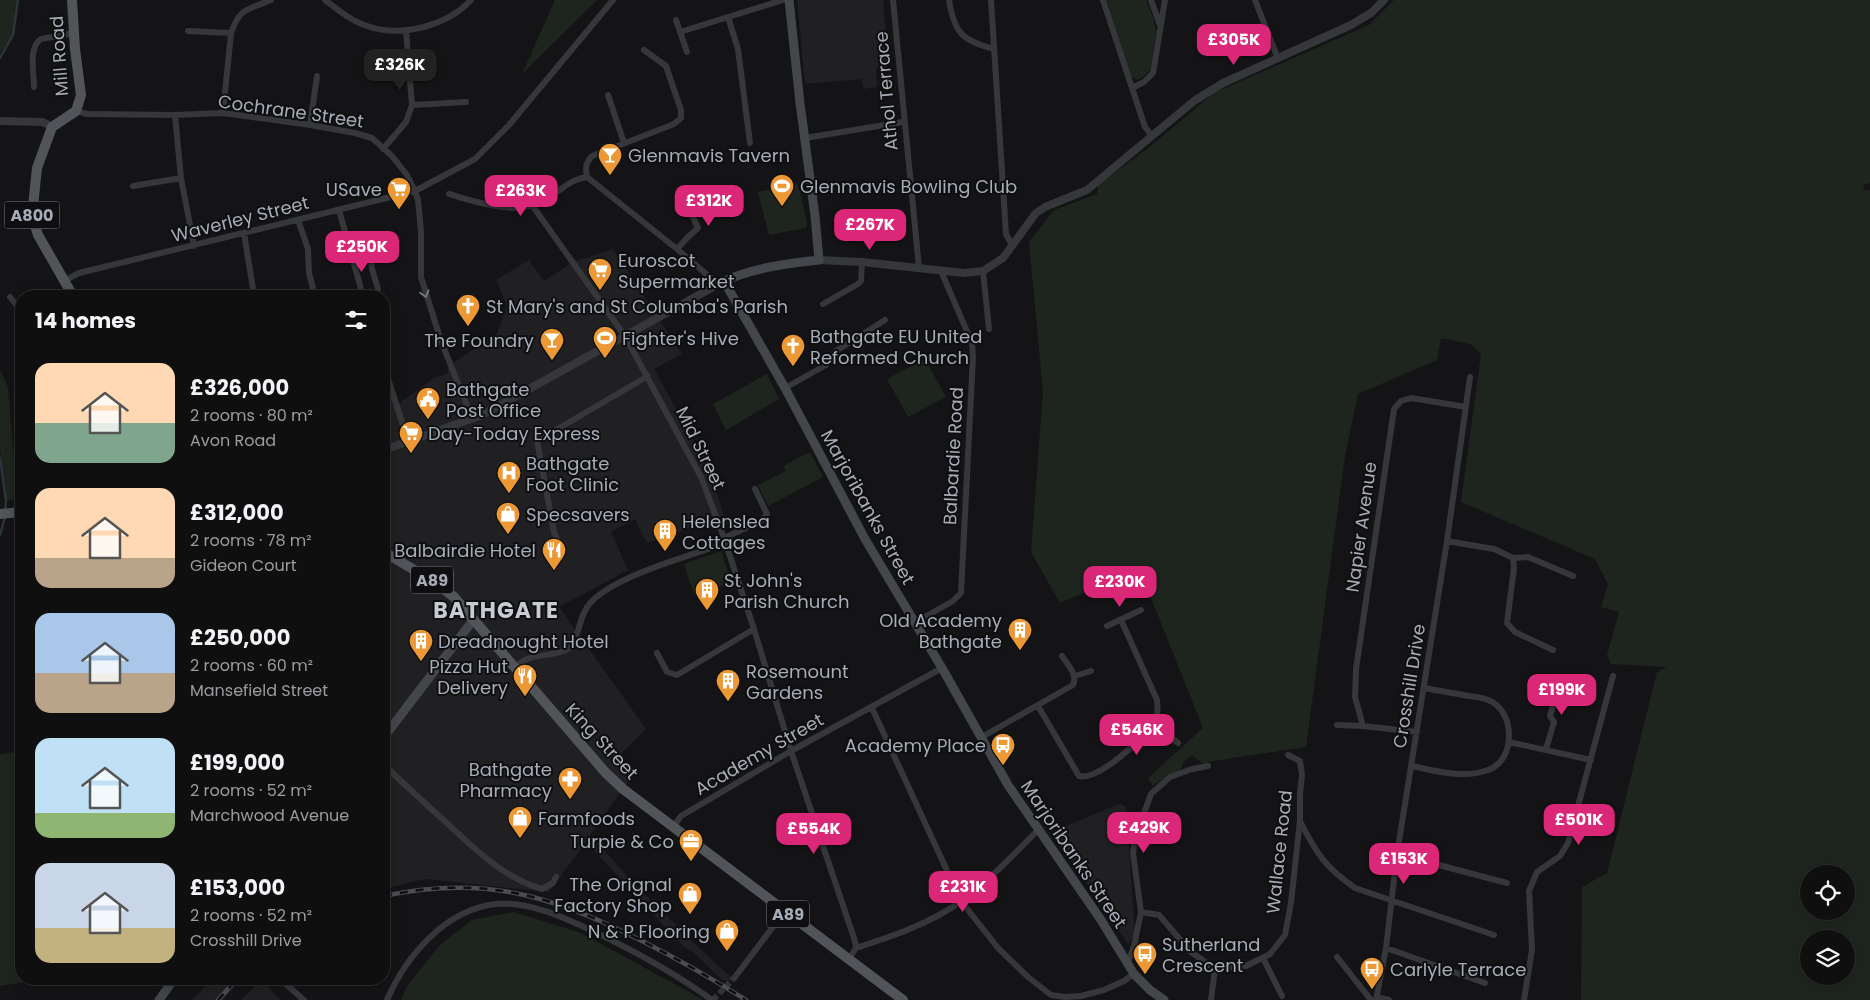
<!DOCTYPE html>
<meta charset="utf-8">
<style>
body{margin:0;font-family:Poppins,sans-serif;background:#181819;color:#f1f3f6;height:100vh;display:flex;flex-direction:column;font-size:19px;white-space:nowrap}
*{box-sizing:border-box;margin:0}
p{font-size:16px;color:#9b9c9f}
.icon{flex:none;width:28px;height:28px;fill:none;stroke:currentColor;stroke-width:2;stroke-linecap:round;stroke-linejoin:round}
.map{position:relative;flex:1;overflow:hidden}
.details{position:absolute;left:15px;top:290px;width:375px;height:695px;display:flex;flex-direction:column;background:#0f0f10;border-radius:20px;box-shadow:0 2px 12px #0003,0 0 0 1px #2f2f30}
.details>*{flex:none}
.tools{position:absolute;left:1800px;top:865px;display:grid;gap:10px}
.tools a{display:grid;place-items:center;width:55px;height:55px;border-radius:50%;background:#0f0f10;box-shadow:0 2px 12px #0003,0 0 0 1px #2f2f30;font-size:25px}
.price{position:absolute;translate:-50% -42px;padding:0 11px;border-radius:10px;background:#db2777;color:#fff;font-size:16px;line-height:32px;filter:drop-shadow(0 1px 2px #0008)}
.price::after{content:'';position:absolute;left:50%;top:30px;width:15px;height:11px;margin-left:-8px;background:inherit;clip-path:polygon(0 0,100% 0,50% 100%)}
.price.current{background:#222;color:#fff}
ul{padding:0;list-style:none}
li{display:flex;align-items:center;gap:15px;height:125px;padding:0 20px}
li span{display:grid;place-items:center;flex:none;width:140px;height:100px;border-radius:15px;color:#555}
li>.icon{margin-inline-start:auto}
span .icon{width:60px;height:60px;fill:#fffc;stroke-width:1}
li b{font-size:21px}
h2{display:flex;justify-content:space-between;align-items:center;height:60px;padding:0 20px;font-size:21px}
.map>svg:first-child{display:block}
</style>
<div class="map">
<svg width="1870" height="1000" viewBox="0 0 1870 1000">
<rect width="100%" height="100%" fill="#141416"/>
<path fill="#202023" d="M 797,0 L 883,0 L 889,66 L 876,68 L 877,87 L 864,89 L 861,79 L 805,84 Z
M 613,249 L 682,354 L 654,369 L 707,464 L 724,516 L 647,543 L 635,519 L 611,532 L 628,570 L 559,607 L 646,729 L 613,761 L 632,776 L 590,835 L 646,896 L 718,966 L 737,982 L 722,980 L 693,952 L 684,947 L 586,842 L 549,892 L 425,879 L 384,889 L 384,366 L 397,405 L 434,378 L 448,373 L 447,367 L 497,334 L 507,306 L 496,280 L 529,260 L 544,281 L 573,262 Z
M 1120,804 L 1126,807 L 1135,933 L 1128,944 L 1051,832 Z
M 212,979 L 242,979 L 223,1000 L 192,1000 Z
M 262,979 L 280,1000 L 241,1000 Z"/>
<path fill="#1e251e" fill-rule="evenodd" d="M 0,0 L 18,0 L 13,35 L 0,54 Z
M 555,0 L 597,0 L 522,74 Z
M 1107,0 L 1146,0 L 1153,17 L 1156,32 L 1150,70 L 1144,76 L 1137,80 L 1130,76 Z
M 1394,0 L 1870,0 L 1870,183 L 1863,185 L 1864,190 L 1870,190 L 1870,1000 L 1581,1000 L 1582,887 L 1607,873 L 1657,672 L 1667,667 L 1611,664 L 1607,655 L 1619,612 L 1601,607 L 1608,584 L 1595,559 L 1461,502 L 1481,354 L 1471,344 L 1441,338 L 1437,360 L 1358,394 L 1345,456 L 1306,747 L 1213,761 L 1204,764 L 1192,756 L 1184,761 L 1180,770 L 1168,775 L 1153,786 L 1148,778 L 1203,728 L 1139,568 L 1060,603 L 1031,552 L 1043,392 L 1029,242 L 1054,210 L 1097,194 L 1098,185 L 1147,149 L 1214,93 L 1369,25 ZM 1809,874 L 1846,874 L 1846,911 L 1809,911 ZM 1809,939 L 1846,939 L 1846,976 L 1809,976 Z
M 798,184 L 807,222 L 806,228 L 769,235 L 758,192 Z
M 925,359 L 946,397 L 908,417 L 887,379 Z
M 0,370 L 8,387 L 16,483 L 13,500 L 7,501 L 0,450 Z
M 767,374 L 779,399 L 726,430 L 713,404 Z
M 810,452 L 823,477 L 768,506 L 758,485 L 786,471 L 783,466 Z
M 721,551 L 732,583 L 694,595 L 684,564 Z
M 21,751 L 21,979 L 46,979 L 0,986 L 0,754 Z
M 514,912 L 581,933 L 700,998 L 702,1000 L 401,1000 L 407,986 L 440,945 L 472,920 Z"/>
<g fill="none" stroke-linecap="round" stroke-linejoin="round">
<path stroke="#2b3439" stroke-width="2.5" d="M 0,58 L 13,35 L 18,0
M 0,458 L 6,501 L 5,512
M 0,535 L 5,517"/>
<path stroke="#313336" stroke-width="6" stroke-dasharray="6 3" stroke-linecap="butt" d="M 713,1000 L 735,977"/>
<path stroke="#35373a" stroke-width="6" d="M 325,0 C 338,10 351,21 367,26 C 401,38 447,26 471,0
M 893,0 L 919,268
M 949,0 C 954,33 963,41 994,49
M 991,0 L 1006,234 L 1012,245
M 1103,0 L 1145,127 L 1152,136
M 1151,0 L 1160,25
M 1255,0 L 1278,59
M 728,17 L 738,49 L 750,143
M 676,20 L 687,52
M 188,31 L 231,33
M 680,32 L 783,0
M 34,87 C 34,73 28,47 41,39 L 74,33
M 1132,88 L 1144,82 L 1153,73 L 1165,0
M 608,95 L 624,143
M 412,105 L 466,102
M 76,111 L 87,114 L 175,115 L 223,113 L 310,125 L 355,133 L 372,138 L 392,156 L 407,175 L 415,191 L 418,200 L 421,232 L 421,277 L 441,341 L 472,418
M 223,113 L 231,33 C 240,7 248,10 271,0
M 175,115 L 181,178 L 194,246
M 310,125 L 317,76
M 805,138 L 903,122
M 383,149 L 406,122 L 412,105 L 406,30
M 587,177 C 585,167 586,163 592,156 L 674,124 L 681,118 L 681,110 L 666,66 L 644,50
M 587,177 L 677,249 L 718,284
M 133,186 L 181,178
M 449,194 C 473,201 508,213 533,205 C 539,203 544,199 550,196 C 565,188 569,180 587,177
M 532,205 L 625,336 L 701,477 L 724,538 L 754,629 L 791,751 L 855,941 L 856,948 L 849,959
M 339,210 L 363,296
M 298,220 L 308,249 L 309,273 L 315,296
M 244,233 L 253,289 L 251,296
M 677,249 L 688,237 L 698,228 L 683,196
M 351,252 L 370,249 L 372,269 L 378,289
M 983,271 L 989,329
M 64,281 L 79,273 L 415,191 L 475,159 L 509,125 L 613,0
M 290,296 L 298,295
M 10,297 L 21,311
M 823,304 L 858,284 L 861,281 L 862,262
M 384,366 L 408,441
M 785,388 L 826,365 L 836,351 L 885,320
M 18,461 L 21,460
M 724,538 L 761,521 L 767,514 L 755,489
M 1447,541 L 1494,549 L 1513,558 L 1514,568 L 1507,623 L 1515,632 L 1553,650
M 562,551 L 554,532 L 537,441 L 648,376
M 1513,558 L 1528,557 L 1573,576
M 914,623 L 953,601 L 961,593 L 973,357 L 972,343 L 941,271
M 1107,626 L 1141,610
M 657,653 L 667,672 L 677,675 L 754,629
M 514,667 C 518,665 523,661 527,659 C 540,654 556,656 568,649 C 580,641 577,617 591,602 C 617,575 689,556 726,543
M 1075,676 L 1091,671
M 1038,706 L 1079,776 C 1098,781 1143,739 1154,723 C 1158,716 1158,708 1157,700 L 1121,620
M 872,708 L 961,901 L 998,948 L 1028,977 L 1051,995 L 1066,997 L 1081,996 L 1104,990 L 1124,981 L 1134,974
M 1154,723 L 1178,743
M 1337,725 L 1363,726 L 1417,732
M 1363,726 L 1355,697 L 1356,669 L 1394,409 L 1401,401 L 1411,398 L 1466,407
M 980,738 L 1073,685 C 1078,675 1068,665 1062,656
M 1509,742 L 1591,760
M 1546,749 L 1554,722 L 1550,716 L 1555,698 L 1548,694
M 384,765 C 405,785 427,805 449,825 C 477,851 504,878 542,889 L 553,883 L 556,877
M 1412,766 C 1436,771 1463,779 1488,770 C 1516,761 1516,710 1488,700 C 1482,697 1475,697 1469,696 C 1454,693 1439,691 1424,688
M 1300,821 C 1316,853 1325,867 1355,888 L 1494,935
M 674,826 L 681,816 L 791,751 L 942,668
M 1397,854 L 1507,883
M 1141,912 L 1159,915 L 1191,952 L 1215,969
M 856,948 C 893,936 929,924 960,902 C 989,881 1014,854 1039,829
M 1386,948 L 1485,983
M 1337,957 L 1371,1000
M 1263,958 L 1282,996
M 1128,962 L 1134,946 L 1141,912 L 1133,853 L 1135,838 L 1151,794 L 1170,777 L 1192,769 L 1208,766
M 735,977 L 785,911
M 280,979 L 304,1000
M 1377,997 L 1389,1000
M 387,1000 C 406,956 446,909 496,904 C 532,901 569,920 601,935 C 640,954 676,974 712,1000
M 1211,1000 L 1215,969 L 1246,966 L 1270,954 L 1285,935 L 1291,903 L 1300,820 L 1300,794 L 1302,775 L 1300,761 L 1288,755
M 1376,1000 L 1386,948 L 1397,854 L 1447,541 L 1470,377
M 1524,1000 L 1532,950 L 1529,891 L 1537,872 L 1560,856 L 1568,843 L 1613,676"/>
<path stroke="#35373a" stroke-width="8" d="M 0,121 L 43,122 L 52,127
M 819,260 L 862,262 L 964,273 L 983,271 L 1003,258 L 1036,213 L 1045,207 L 1087,190 L 1194,101 L 1223,83 L 1351,25 L 1371,13 L 1384,0
M 384,450 L 482,415 L 724,281"/>
<path stroke="#43464a" stroke-width="9" d="M 789,0 L 800,103 L 815,216 L 819,260 C 787,263 753,268 724,281 L 785,388 L 865,539 L 942,668 L 1008,785 L 1101,920 L 1134,974 L 1150,990 L 1164,1000
M 384,737 L 474,619
M 159,1000 L 174,979"/>
<path stroke="#515459" stroke-width="10" d="M 72,0 L 75,49 L 81,95 L 76,111 L 52,127 L 37,168 L 32,216 L 38,235 L 73,296
M 0,514 L 21,512
M 384,552 L 433,581 L 454,597 L 605,772 L 623,789 L 903,1000"/>
<defs>
<path id="rail" d="M 384,896 C 483,875 552,895 640,940 C 676,958 711,978 746,1000
M 218,1000 L 237,979"/>
</defs>
<use href="#rail" stroke="#4a4d51" stroke-width="4.5"/>
<use href="#rail" stroke="#0f0f11" stroke-width="2.5" stroke-dasharray="8" stroke-linecap="butt"/>
</g>
<defs><path id="oneway-chevron" d="M-2-3.5L2.5 0L-2 3.5" fill="none" stroke-width="1.6" stroke-linecap="round" stroke-linejoin="round" transform="scale(1.25)"/></defs>
<use stroke="#73787e" href="#oneway-chevron" transform="translate(425 294) rotate(74)"/>
<defs>
<symbol id="bar-pin" viewBox="-11 -11 22 30"><path d="M0 17L-7.5 6A9.5 9.5 0 1 1 7.5 6Z" fill="#ec9935" stroke="#0f0f11"/><path d="M-6-5H6L.8 .8V4.5H3.5V6h-7V4.5H-.8V.8Z" fill="#fff"/></symbol>
<symbol id="stadium-pin" viewBox="-11 -11 22 30"><path d="M0 17L-7.5 6A9.5 9.5 0 1 1 7.5 6Z" fill="#ec9935" stroke="#0f0f11"/><path d="M0-5a6.5 5 0 1 0 0 10a6.5 5 0 1 0 0-10ZM-3.5-1.8h7v3.6h-7Z" fill="#fff"/></symbol>
<symbol id="supermarket-pin" viewBox="-11 -11 22 30"><path d="M0 17L-7.5 6A9.5 9.5 0 1 1 7.5 6Z" fill="#ec9935" stroke="#0f0f11"/><path d="M-6-5.5h2.5l.6 2H6L4.5 2H-2.5L-4.4-4H-6ZM-1.5 3.2a1.3 1.3 0 1 0 .1 0ZM3 3.2a1.3 1.3 0 1 0 .1 0Z" fill="#fff"/></symbol>
<symbol id="church-pin" viewBox="-11 -11 22 30"><path d="M0 17L-7.5 6A9.5 9.5 0 1 1 7.5 6Z" fill="#ec9935" stroke="#0f0f11"/><path d="M-1.2-6h2.4v3.5h3.3v2.4h-3.3V6h-2.4V-.1h-3.3v-2.4h3.3Z" fill="#fff"/></symbol>
<symbol id="civic-pin" viewBox="-11 -11 22 30"><path d="M0 17L-7.5 6A9.5 9.5 0 1 1 7.5 6Z" fill="#ec9935" stroke="#0f0f11"/><path d="M-.6-6.5H3V-4.5H.6V-3L4-1V1h2V6H-6V1h2V-1L-.6-3ZM-1.2 2.5V6h2.4V2.5Z" fill="#fff"/></symbol>
<symbol id="hospital-pin" viewBox="-11 -11 22 30"><path d="M0 17L-7.5 6A9.5 9.5 0 1 1 7.5 6Z" fill="#ec9935" stroke="#0f0f11"/><path d="M-5-5h3v3.5h4V-5h3V5h-3V1.5h-4V5h-3Z" fill="#fff"/></symbol>
<symbol id="shop-pin" viewBox="-11 -11 22 30"><path d="M0 17L-7.5 6A9.5 9.5 0 1 1 7.5 6Z" fill="#ec9935" stroke="#0f0f11"/><path d="M-5-2.5h2.3a2.7 3.5 0 0 1 5.4 0H5L5.5 6h-11ZM-1.5-2.5h3a1.5 2.3 0 0 0-3 0Z" fill="#fff"/></symbol>
<symbol id="building-pin" viewBox="-11 -11 22 30"><path d="M0 17L-7.5 6A9.5 9.5 0 1 1 7.5 6Z" fill="#ec9935" stroke="#0f0f11"/><path d="M-4-6H4V6H1V3H-1V6H-4ZM-2.5-4.3h1.7v1.8h-1.7ZM.8-4.3h1.7v1.8H.8ZM-2.5-1h1.7V.8h-1.7ZM.8-1h1.7V.8H.8Z" fill="#fff"/></symbol>
<symbol id="restaurant-pin" viewBox="-11 -11 22 30"><path d="M0 17L-7.5 6A9.5 9.5 0 1 1 7.5 6Z" fill="#ec9935" stroke="#0f0f11"/><path d="M-5-6h1v4h1v-4h1v4h1v-4h1v5L-1.5 .5V6h-2V.5L-5-1ZM5-6V6H3V1.5H1.5Q1.5-4 5-6Z" fill="#fff"/></symbol>
<symbol id="bus-pin" viewBox="-11 -11 22 30"><path d="M0 17L-7.5 6A9.5 9.5 0 1 1 7.5 6Z" fill="#ec9935" stroke="#0f0f11"/><path d="M-5-6H5V4H4V6H2V4H-2V6H-4V4H-5ZM-3.5-4V0h7V-4ZM-3.5 1.2v1.5H-2V1.2ZM2 1.2v1.5H3.5V1.2Z" fill="#fff"/></symbol>
<symbol id="pharmacy-pin" viewBox="-11 -11 22 30"><path d="M0 17L-7.5 6A9.5 9.5 0 1 1 7.5 6Z" fill="#ec9935" stroke="#0f0f11"/><path d="M-2-6h4v4h4v4h-4v4h-4v-4h-4v-4h4Z" fill="#fff"/></symbol>
<symbol id="office-pin" viewBox="-11 -11 22 30"><path d="M0 17L-7.5 6A9.5 9.5 0 1 1 7.5 6Z" fill="#ec9935" stroke="#0f0f11"/><path d="M-6-3h4V-5.5h4V-3h4V5H-6ZM-1-4.5V-3h2v-1.5ZM-6 0V1H6V0Z" fill="#fff"/></symbol>
</defs>
<g fill-rule="evenodd">
<use href="#bar-pin" x="596" y="141" width="28" height="38"/>
<use href="#stadium-pin" x="768" y="172" width="28" height="38"/>
<use href="#supermarket-pin" x="385" y="175" width="28" height="38"/>
<use href="#supermarket-pin" x="586" y="256" width="28" height="38"/>
<use href="#church-pin" x="454" y="292" width="28" height="38"/>
<use href="#stadium-pin" x="591" y="324" width="28" height="38"/>
<use href="#bar-pin" x="538" y="326" width="28" height="38"/>
<use href="#church-pin" x="779" y="332" width="28" height="38"/>
<use href="#civic-pin" x="414" y="385" width="28" height="38"/>
<use href="#supermarket-pin" x="397" y="419" width="28" height="38"/>
<use href="#hospital-pin" x="495" y="459" width="28" height="38"/>
<use href="#shop-pin" x="494" y="500" width="28" height="38"/>
<use href="#building-pin" x="651" y="517" width="28" height="38"/>
<use href="#restaurant-pin" x="540" y="536" width="28" height="38"/>
<use href="#building-pin" x="693" y="576" width="28" height="38"/>
<use href="#building-pin" x="1006" y="616" width="28" height="38"/>
<use href="#building-pin" x="407" y="627" width="28" height="38"/>
<use href="#restaurant-pin" x="511" y="662" width="28" height="38"/>
<use href="#building-pin" x="714" y="667" width="28" height="38"/>
<use href="#bus-pin" x="989" y="731" width="28" height="38"/>
<use href="#pharmacy-pin" x="556" y="765" width="28" height="38"/>
<use href="#shop-pin" x="506" y="804" width="28" height="38"/>
<use href="#office-pin" x="677" y="827" width="28" height="38"/>
<use href="#shop-pin" x="676" y="880" width="28" height="38"/>
<use href="#shop-pin" x="713" y="917" width="28" height="38"/>
<use href="#bus-pin" x="1131" y="940" width="28" height="38"/>
<use href="#bus-pin" x="1358" y="955" width="28" height="38"/>
</g>
<g text-anchor="middle" dominant-baseline="central" stroke-width="4" stroke-linejoin="round" paint-order="stroke">
<g fill="#0f0f11" stroke="#797e84" stroke-width="1">
<rect x="4.5" y="201.5" width="55" height="27" rx="4"/>
<rect x="411" y="566.5" width="42" height="27" rx="4"/>
<rect x="767" y="900.5" width="42" height="27" rx="4"/>
</g>
<g font-size="16" font-weight="bold" fill="#a6adb6">
<text x="32" y="215">A800</text>
<text x="432" y="580">A89</text>
<text x="788" y="914">A89</text>
</g>
<g font-size="18" fill="#a6adb6" stroke="#0f0f11">
<text transform="translate(59 56) rotate(-94)">Mill Road</text>
<text transform="translate(886 91) rotate(-95)">Athol Terrace</text>
<text transform="translate(291 111) rotate(8)">Cochrane Street</text>
<text transform="translate(240 219) rotate(-14)">Waverley Street</text>
<text transform="translate(701 448) rotate(64)">Mid Street</text>
<text transform="translate(953 456) rotate(-87)">Balbardie Road</text>
<text transform="translate(868 507) rotate(61)">Marjoribanks Street</text>
<text transform="translate(1361 527) rotate(-82)">Napier Avenue</text>
<text transform="translate(1409 686) rotate(-81)">Crosshill Drive</text>
<text transform="translate(602 741) rotate(47)">King Street</text>
<text transform="translate(759 754) rotate(-30)">Academy Street</text>
<text transform="translate(1279 852) rotate(-84)">Wallace Road</text>
<text transform="translate(1074 854) rotate(56)">Marjoribanks Street</text>
</g>
<g font-size="18" fill="#a6adb6" stroke="#0f0f11" text-anchor="start">
<text x="628" y="155">Glenmavis Tavern</text>
<text x="800" y="186">Glenmavis Bowling Club</text>
<text x="382" y="189" text-anchor="end">USave</text>
<text x="618" y="260">Euroscot<tspan x="618" dy="21">Supermarket</tspan></text>
<text x="486" y="306">St Mary's and St Columba's Parish</text>
<text x="810" y="336">Bathgate EU United<tspan x="810" dy="21">Reformed Church</tspan></text>
<text x="622" y="338">Fighter's Hive</text>
<text x="534" y="340" text-anchor="end">The Foundry</text>
<text x="446" y="389">Bathgate<tspan x="446" dy="21">Post Office</tspan></text>
<text x="428" y="433">Day-Today Express</text>
<text x="526" y="463">Bathgate<tspan x="526" dy="21">Foot Clinic</tspan></text>
<text x="526" y="514">Specsavers</text>
<text x="682" y="521">Helenslea<tspan x="682" dy="21">Cottages</tspan></text>
<text x="536" y="550" text-anchor="end">Balbairdie Hotel</text>
<text x="724" y="580">St John's<tspan x="724" dy="21">Parish Church</tspan></text>
<text x="1002" y="620" text-anchor="end">Old Academy<tspan x="1002" dy="21">Bathgate</tspan></text>
<text x="438" y="641">Dreadnought Hotel</text>
<text x="508" y="666" text-anchor="end">Pizza Hut<tspan x="508" dy="21">Delivery</tspan></text>
<text x="746" y="671">Rosemount<tspan x="746" dy="21">Gardens</tspan></text>
<text x="986" y="745" text-anchor="end">Academy Place</text>
<text x="552" y="769" text-anchor="end">Bathgate<tspan x="552" dy="21">Pharmacy</tspan></text>
<text x="538" y="818">Farmfoods</text>
<text x="674" y="841" text-anchor="end">Turpie &amp; Co</text>
<text x="672" y="884" text-anchor="end">The Orignal<tspan x="672" dy="21">Factory Shop</tspan></text>
<text x="710" y="931" text-anchor="end">N &amp; P Flooring</text>
<text x="1162" y="944">Sutherland<tspan x="1162" dy="21">Crescent</tspan></text>
<text x="1390" y="969">Carlyle Terrace</text>
</g>
<g font-size="22" font-weight="bold" letter-spacing="1" fill="#c7cbd2" stroke="#0f0f11">
<text x="496" y="610">BATHGATE</text>
</g>
</g>
</svg>
<div class="tools">
<a><svg class="icon" aria-label="locate" viewBox="0 0 24 24"><circle cx="12" cy="12" r="6"/><path d="M12 2v4M12 18v4M2 12h4M18 12h4"/></svg></a>
<a><svg class="icon" aria-label="layers" viewBox="0 0 24 24"><path d="M12 4l9 5-9 5-9-5zM3 14l9 5 9-5"/></svg></a>
</div>
<b class="price" style="left:1234px;top:66px">£305K</b>
<b class="price current" style="left:400px;top:91px">£326K</b>
<b class="price" style="left:521px;top:217px">£263K</b>
<b class="price" style="left:709px;top:227px">£312K</b>
<b class="price" style="left:870px;top:251px">£267K</b>
<b class="price" style="left:362px;top:273px">£250K</b>
<b class="price" style="left:1120px;top:608px">£230K</b>
<b class="price" style="left:1562px;top:716px">£199K</b>
<b class="price" style="left:1137px;top:756px">£546K</b>
<b class="price" style="left:1579px;top:846px">£501K</b>
<b class="price" style="left:1144px;top:854px">£429K</b>
<b class="price" style="left:814px;top:855px">£554K</b>
<b class="price" style="left:1404px;top:885px">£153K</b>
<b class="price" style="left:963px;top:913px">£231K</b>
<section class="details">
<h2>14 homes<svg class="icon" aria-label="filters" viewBox="0 0 24 24"><path d="M4 7h16M4 17h16"/><circle cx="9" cy="7" r="2"/><circle cx="15" cy="17" r="2"/></svg></h2>
<ul>
<li><span style="background:linear-gradient(#ffd9b3 60%,#7fa58c 0)"><svg class="icon" aria-label="home" viewBox="0 0 24 24"><path d="M3 11l9-7 9 7M6 9v11h12V9"/></svg></span><div><b>£326,000</b><p>2 rooms · 80 m²</p><p>Avon Road</p></div></li>
<li><span style="background:linear-gradient(#ffd9b3 70%,#b9a48a 0)"><svg class="icon" aria-label="home" viewBox="0 0 24 24"><path d="M3 11l9-7 9 7M6 9v11h12V9"/></svg></span><div><b>£312,000</b><p>2 rooms · 78 m²</p><p>Gideon Court</p></div></li>
<li><span style="background:linear-gradient(#a9c7e8 60%,#b9a48a 0)"><svg class="icon" aria-label="home" viewBox="0 0 24 24"><path d="M3 11l9-7 9 7M6 9v11h12V9"/></svg></span><div><b>£250,000</b><p>2 rooms · 60 m²</p><p>Mansefield Street</p></div></li>
<li><span style="background:linear-gradient(#bfe0f5 75%,#8fb573 0)"><svg class="icon" aria-label="home" viewBox="0 0 24 24"><path d="M3 11l9-7 9 7M6 9v11h12V9"/></svg></span><div><b>£199,000</b><p>2 rooms · 52 m²</p><p>Marchwood Avenue</p></div></li>
<li><span style="background:linear-gradient(#c9d6e8 65%,#c2b280 0)"><svg class="icon" aria-label="home" viewBox="0 0 24 24"><path d="M3 11l9-7 9 7M6 9v11h12V9"/></svg></span><div><b>£153,000</b><p>2 rooms · 52 m²</p><p>Crosshill Drive</p></div></li>
</ul>
</section>
</div>
